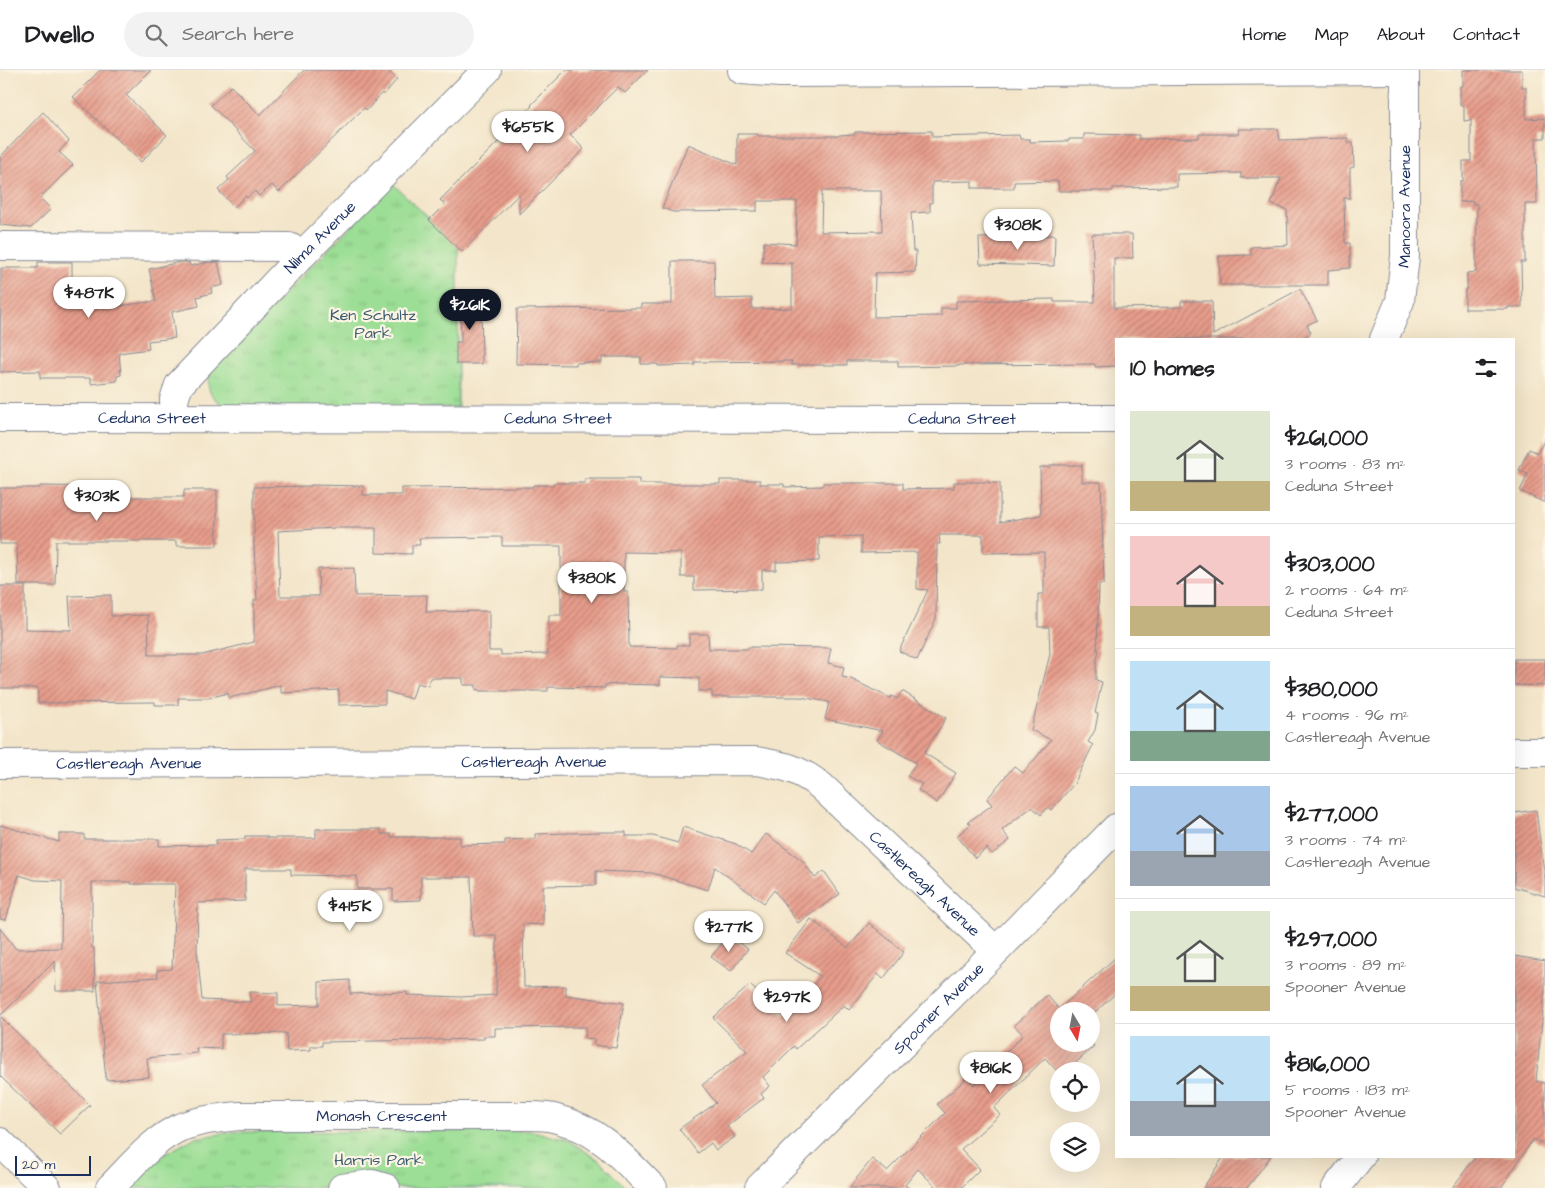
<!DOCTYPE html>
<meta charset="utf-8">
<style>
body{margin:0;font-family:"Architects Daughter",sans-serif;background:#f2f2f2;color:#202124;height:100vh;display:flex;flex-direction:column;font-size:19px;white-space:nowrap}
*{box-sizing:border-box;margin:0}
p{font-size:16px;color:#757577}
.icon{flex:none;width:28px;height:28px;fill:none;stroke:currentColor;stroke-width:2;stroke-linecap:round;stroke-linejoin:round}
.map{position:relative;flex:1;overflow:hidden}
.panel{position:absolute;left:1115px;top:268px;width:400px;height:820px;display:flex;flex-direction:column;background:#fff;border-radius:0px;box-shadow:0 5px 20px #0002}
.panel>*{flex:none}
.needle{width:32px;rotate:170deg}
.controls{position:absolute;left:1050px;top:932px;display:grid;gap:10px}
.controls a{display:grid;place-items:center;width:50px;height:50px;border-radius:50%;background:#fff;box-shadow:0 5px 20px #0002;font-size:25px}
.scale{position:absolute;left:15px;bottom:12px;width:76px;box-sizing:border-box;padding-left:5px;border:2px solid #1b2f5e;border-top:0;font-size:14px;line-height:18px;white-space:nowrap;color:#1b2f5e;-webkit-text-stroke:4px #fcf5e5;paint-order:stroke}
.price{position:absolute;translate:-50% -42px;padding:0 11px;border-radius:18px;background:#fff;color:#222;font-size:16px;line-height:32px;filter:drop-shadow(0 1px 2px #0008)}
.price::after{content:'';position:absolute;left:50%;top:30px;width:15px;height:11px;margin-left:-8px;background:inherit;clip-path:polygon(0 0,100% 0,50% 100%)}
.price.active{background:#111827;color:#fff}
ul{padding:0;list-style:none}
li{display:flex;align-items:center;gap:15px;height:125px;padding:0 15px}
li+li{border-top:1px solid #e0e0e0}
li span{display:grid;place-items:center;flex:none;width:140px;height:100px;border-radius:0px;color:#555}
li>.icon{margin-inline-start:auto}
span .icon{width:60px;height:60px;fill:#fffc;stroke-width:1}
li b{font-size:21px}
h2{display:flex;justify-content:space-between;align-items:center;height:60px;padding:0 15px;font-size:21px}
header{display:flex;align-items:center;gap:30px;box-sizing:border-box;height:70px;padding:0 25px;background:#fff;border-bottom:1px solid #e0e0e0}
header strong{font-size:24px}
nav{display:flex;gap:28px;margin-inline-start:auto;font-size:18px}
.search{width:350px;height:45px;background:#f2f2f2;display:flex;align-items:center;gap:12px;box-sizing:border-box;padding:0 18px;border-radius:28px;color:#757577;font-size:19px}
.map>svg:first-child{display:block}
</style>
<header>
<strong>Dwello</strong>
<div class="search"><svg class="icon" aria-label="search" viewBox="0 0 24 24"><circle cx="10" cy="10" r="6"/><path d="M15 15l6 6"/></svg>Search here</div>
<nav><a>Home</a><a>Map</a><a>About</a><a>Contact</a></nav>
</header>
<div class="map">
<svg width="1545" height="1118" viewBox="0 0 1545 1118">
<defs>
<pattern id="grass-tufts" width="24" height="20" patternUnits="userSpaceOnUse" patternTransform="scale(1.25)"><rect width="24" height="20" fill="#9cde95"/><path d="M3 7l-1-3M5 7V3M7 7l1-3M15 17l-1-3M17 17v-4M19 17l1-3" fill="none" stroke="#86bf83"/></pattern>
<pattern id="building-hatch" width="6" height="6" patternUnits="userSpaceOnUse" patternTransform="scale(1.25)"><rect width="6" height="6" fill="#e89d8b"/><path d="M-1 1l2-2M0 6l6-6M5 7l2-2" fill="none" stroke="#bb8075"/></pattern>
</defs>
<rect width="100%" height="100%" fill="#fcf5e5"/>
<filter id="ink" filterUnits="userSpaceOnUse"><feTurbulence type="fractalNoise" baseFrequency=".02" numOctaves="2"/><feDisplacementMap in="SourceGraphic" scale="10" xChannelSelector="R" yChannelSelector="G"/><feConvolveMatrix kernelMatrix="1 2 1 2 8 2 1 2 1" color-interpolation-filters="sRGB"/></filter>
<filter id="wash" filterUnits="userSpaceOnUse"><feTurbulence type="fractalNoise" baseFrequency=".0096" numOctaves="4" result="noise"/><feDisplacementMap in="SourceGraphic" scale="20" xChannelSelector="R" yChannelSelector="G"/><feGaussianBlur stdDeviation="1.12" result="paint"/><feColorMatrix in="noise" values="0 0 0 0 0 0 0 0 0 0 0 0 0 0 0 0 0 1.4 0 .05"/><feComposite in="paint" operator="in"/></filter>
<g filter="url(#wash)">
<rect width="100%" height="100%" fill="#f3e5c9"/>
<path fill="url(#grass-tufts)" stroke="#5c867a" d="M 393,114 L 458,176 L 458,338 L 226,337 C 207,325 207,320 210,299 Z
M 532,1061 L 568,1070 L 599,1090 L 627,1118 L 131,1118 L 165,1084 L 194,1068 L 233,1062 Z"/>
<g id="blocks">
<path fill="url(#building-hatch)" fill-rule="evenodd" d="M 100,0 L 151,0 L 126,25 L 167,65 L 141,92 L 73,27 Z
M 304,0 L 387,0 L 397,9 L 384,25 L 382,23 L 367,40 L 364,38 L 279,122 L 272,115 L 259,126 L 255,121 L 247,128 L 245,126 L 234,137 L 218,120 L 229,110 L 227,107 L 255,81 L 211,35 L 231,16 L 260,45 Z
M 566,0 L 648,0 L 625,23 L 618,17 L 570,65 L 584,79 L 519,144 L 519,124 L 462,182 L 429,150 L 445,134 L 440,130 L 505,65 L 504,64 L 532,36 L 531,35 Z
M 1463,0 L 1522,0 L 1522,17 L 1526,17 L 1526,49 L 1545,48 L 1545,68 L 1536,68 L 1537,134 L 1525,134 L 1525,192 L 1521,192 L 1522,237 L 1508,237 L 1508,239 L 1465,239 L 1465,219 L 1467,219 L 1467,203 L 1476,202 L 1477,134 L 1473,134 L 1473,131 L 1460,132 L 1460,111 L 1463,111 L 1463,91 L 1471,91 L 1471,50 L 1464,51 L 1464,35 L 1460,35 L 1460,16 L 1463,16 Z
M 43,42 L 69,71 L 59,82 L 73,95 L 40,128 L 51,139 L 31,158 L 0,155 L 0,87 Z
M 1238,59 L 1278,59 L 1280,70 L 1348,68 L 1348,73 L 1353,73 L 1354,97 L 1350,98 L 1350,128 L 1344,128 L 1345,173 L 1350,173 L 1350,198 L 1328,200 L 1328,215 L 1220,215 L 1219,186 L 1251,185 L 1251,177 L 1288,175 L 1287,140 L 1271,134 L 1281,108 L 1241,108 L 1241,103 L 1177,104 L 1177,117 L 1113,118 L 1113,121 L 1059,121 L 1058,111 L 1014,112 L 1014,118 L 972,118 L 972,111 L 932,112 L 932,133 L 930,133 L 930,142 L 911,143 L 913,181 L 916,181 L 915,202 L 875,203 L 874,247 L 941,246 L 941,238 L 956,238 L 956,231 L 1054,229 L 1054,232 L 1095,232 L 1092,164 L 1132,164 L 1133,188 L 1114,188 L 1114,238 L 1181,237 L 1181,231 L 1212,231 L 1213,265 L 1300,219 L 1317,250 L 1307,255 L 1311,263 L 1300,269 L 1115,269 L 1116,296 L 1095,297 L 1095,294 L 959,295 L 959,296 L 898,297 L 898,291 L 847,291 L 847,295 L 791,295 L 792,291 L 695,292 L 695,295 L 658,296 L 658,294 L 641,294 L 641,287 L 602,287 L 602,292 L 576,293 L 576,295 L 516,294 L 517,239 L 641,238 L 641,234 L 672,234 L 672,191 L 714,191 L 715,229 L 752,228 L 752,239 L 792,238 L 792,193 L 762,192 L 764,172 L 796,174 L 797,131 L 757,131 L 757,141 L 673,142 L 662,138 L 688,74 L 737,95 L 737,64 L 758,64 L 758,66 L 839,66 L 839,65 L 855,64 L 855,62 L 932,61 L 932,67 L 1019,65 L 1020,69 L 1030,69 L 1030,72 L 1069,71 L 1069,69 L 1084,69 L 1084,64 L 1139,65 L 1139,69 L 1199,68 L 1199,64 L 1239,64 ZM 822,121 L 881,121 L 882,161 L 821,162 Z
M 1055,165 L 1054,196 L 980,194 L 979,168 Z
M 38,192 L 72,192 L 72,226 L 110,223 L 111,237 L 156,231 L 149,199 L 180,192 L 189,192 L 190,196 L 209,192 L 218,192 L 223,215 L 211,218 L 212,223 L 197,227 L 199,236 L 172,242 L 175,268 L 148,271 L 149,279 L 119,283 L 121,305 L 117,306 L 117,311 L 91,314 L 91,308 L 40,308 L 40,301 L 0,302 L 1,198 L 38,198 Z
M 460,225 L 481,225 L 482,294 L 456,294 L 456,272 L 461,272 Z
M 1545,368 L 1545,433 L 1520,421 L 1528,404 L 1519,400 L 1529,379 L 1538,383 Z
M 1050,395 L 1082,395 L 1082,412 L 1101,412 L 1104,514 L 1099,514 L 1097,580 L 1099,580 L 1096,593 L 1096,610 L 1102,612 L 1095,643 L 1098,644 L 1095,660 L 1088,672 L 1093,675 L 1074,714 L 1051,740 L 1048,737 L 1041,745 L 1032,737 L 1002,760 L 1010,770 L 992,784 L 987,778 L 975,788 L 957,766 L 971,754 L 968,752 L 992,735 L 987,729 L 1014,696 L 1023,703 L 1051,670 L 1031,660 L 1050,584 L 1049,557 L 1038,557 L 1038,524 L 1044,524 L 1044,482 L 983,483 L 983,465 L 939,465 L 940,474 L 937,474 L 936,549 L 917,590 L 899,581 L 928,520 L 917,519 L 917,482 L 861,483 L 861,466 L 819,467 L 819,491 L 776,492 L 776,500 L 762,500 L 762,519 L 694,520 L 694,507 L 681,507 L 681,483 L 624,482 L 624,522 L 628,522 L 629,577 L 677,578 L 677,575 L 689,575 L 689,564 L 708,564 L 709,579 L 749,579 L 749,577 L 831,578 L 828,593 L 844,597 L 842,607 L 851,609 L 890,628 L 892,626 L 897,629 L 902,621 L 946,648 L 924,683 L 956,703 L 937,733 L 918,720 L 922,714 L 907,706 L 916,693 L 877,670 L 883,661 L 825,649 L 829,632 L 800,627 L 712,627 L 712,621 L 699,621 L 699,608 L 660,607 L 660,615 L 619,614 L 605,615 L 605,618 L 548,617 L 548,621 L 479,621 L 479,619 L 476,620 L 476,615 L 463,615 L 463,608 L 430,608 L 428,616 L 417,613 L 412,629 L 385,621 L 385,634 L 339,635 L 339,620 L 281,623 L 281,615 L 229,628 L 228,623 L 208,628 L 178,628 L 178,635 L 155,635 L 155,632 L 38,633 L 38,618 L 0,618 L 0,516 L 25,516 L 25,559 L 71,560 L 69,526 L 111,525 L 111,546 L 148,545 L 149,585 L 202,585 L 254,572 L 254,530 L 257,530 L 254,475 L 254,417 L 311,416 L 311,415 L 363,416 L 363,425 L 402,425 L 402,418 L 533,417 L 533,415 L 553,415 L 553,413 L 585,413 L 585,409 L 639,409 L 639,414 L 720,414 L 720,410 L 760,410 L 760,414 L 784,414 L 784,417 L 823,416 L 823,413 L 903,413 L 903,419 L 954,418 L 954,412 L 989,412 L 989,413 L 1000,413 L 1000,452 L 1041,445 L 1040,397 L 1050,397 ZM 336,458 L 376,458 L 376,483 L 412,484 L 412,475 L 420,475 L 419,468 L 502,467 L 502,476 L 561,476 L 561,545 L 549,545 L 548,584 L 501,585 L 501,581 L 489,581 L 489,541 L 426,542 L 427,525 L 355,526 L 354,498 L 318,499 L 319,526 L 280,526 L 278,461 Z
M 40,416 L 122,417 L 122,427 L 184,427 L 184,420 L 217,420 L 217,476 L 176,476 L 176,471 L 56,471 L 55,515 L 18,515 L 17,474 L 0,474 L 0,418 L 40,418 Z
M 1514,589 L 1545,589 L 1545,616 L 1514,615 Z
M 1536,740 L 1545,809 L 1545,826 L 1514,817 L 1514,743 Z
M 0,755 L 59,772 L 59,764 L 84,764 L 84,769 L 159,769 L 159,776 L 216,775 L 216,770 L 245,769 L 245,766 L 267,766 L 267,768 L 316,768 L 316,759 L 381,759 L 381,764 L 391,764 L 391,767 L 460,767 L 460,775 L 505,774 L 505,770 L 535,769 L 535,764 L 602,762 L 626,762 L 626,766 L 653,766 L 678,773 L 683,757 L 736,774 L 751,784 L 766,764 L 803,791 L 815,808 L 824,801 L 840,824 L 798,853 L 774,820 L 764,833 L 715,797 L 708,820 L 652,803 L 596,801 L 596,815 L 543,816 L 543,855 L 523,854 L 524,917 L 566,916 L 566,925 L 624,933 L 616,978 L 594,975 L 594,969 L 585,968 L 586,957 L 495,958 L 495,966 L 484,966 L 484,969 L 322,972 L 322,976 L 311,976 L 311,980 L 287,981 L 286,963 L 221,964 L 221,979 L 196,978 L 197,983 L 147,988 L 149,1007 L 106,1010 L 97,911 L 158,907 L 157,900 L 172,899 L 175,814 L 131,814 L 131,812 L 92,812 L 92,878 L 94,878 L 95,921 L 56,921 L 55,891 L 0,946 L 0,858 L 16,879 L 61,878 L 62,811 L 35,810 L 19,805 L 6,850 L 0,849 ZM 245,799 L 291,799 L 291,805 L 357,806 L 357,819 L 393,819 L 393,831 L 421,830 L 421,807 L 471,807 L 473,866 L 497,866 L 496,925 L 461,927 L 407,925 L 407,922 L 350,924 L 350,910 L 319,912 L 319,935 L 278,936 L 278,923 L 250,922 L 250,932 L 202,930 L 197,880 L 198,833 L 245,831 Z
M 811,849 L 848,878 L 869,853 L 904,882 L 883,909 L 878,904 L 849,940 L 844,935 L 796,979 L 794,976 L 763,1007 L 770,1016 L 761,1024 L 764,1028 L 727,1056 L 735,1067 L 716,1080 L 711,1073 L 698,1083 L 679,1059 L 716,1033 L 702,1015 L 747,981 L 713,948 L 750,915 L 784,946 L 802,928 L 820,906 L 785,883 Z
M 728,865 L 748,879 L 731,901 L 711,887 Z
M 1514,886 L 1545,891 L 1545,920 L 1536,1011 L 1545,1013 L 1545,1075 L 1533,1069 L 1501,1118 L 1452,1118 L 1476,1086 L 1514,1086 Z
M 1116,887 L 1116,923 L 1091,946 L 1091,941 L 1059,941 L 1059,974 L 1091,973 L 1094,976 L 1067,1001 L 1059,1001 L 1059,1003 L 1045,988 L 994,1038 L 1000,1045 L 961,1079 L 980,1099 L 961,1118 L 937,1118 L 918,1099 L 905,1115 L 909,1118 L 849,1118 L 872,1089 L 887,1101 L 945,1043 L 937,1034 L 967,1008 L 974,1015 L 1023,965 L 1014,955 L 1047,925 L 1059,939 Z
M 0,946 L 90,1035 L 60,1064 L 0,1006 Z
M 1224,1086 L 1271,1086 L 1247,1118 L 1203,1118 Z"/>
</g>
</g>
<g filter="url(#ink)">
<use href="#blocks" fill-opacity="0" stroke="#878a94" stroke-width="1"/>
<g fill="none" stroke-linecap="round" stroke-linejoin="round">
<defs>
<g id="minor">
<path d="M 742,0 L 780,3 L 1405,0"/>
<path d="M 0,176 L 289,177 L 303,184"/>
<path id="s1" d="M 1384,269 L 1400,231 L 1405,186 L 1405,0"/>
<path id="s2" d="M 0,348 L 1116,349"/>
<path id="s3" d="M 175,348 L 174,330 L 179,315 L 303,184 L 487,0"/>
<path d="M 1514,682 L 1545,682"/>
<path id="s4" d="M 0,694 L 756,691 C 786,696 797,698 821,716 L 996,881"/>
<path d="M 0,1072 L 47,1118"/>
<path id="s5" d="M 110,1118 C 131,1097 153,1069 181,1057 C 200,1050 219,1048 239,1046 L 530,1046 C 538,1046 548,1046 557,1049 C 600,1060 623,1088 653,1118"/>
<path d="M 342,1118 L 372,1114 L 386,1118"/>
<path id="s6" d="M 759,1118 L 996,881 L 1116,758"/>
<path d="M 1336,1118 L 1361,1086"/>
</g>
</defs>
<use href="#minor" stroke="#878a94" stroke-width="30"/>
<use href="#minor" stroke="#fff" stroke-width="28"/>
</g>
</g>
<g text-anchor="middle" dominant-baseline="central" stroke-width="4.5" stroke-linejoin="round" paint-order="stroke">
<g font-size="16" fill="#1b2f5e" stroke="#fcf5e5">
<text stroke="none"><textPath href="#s1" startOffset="136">Manoora Avenue</textPath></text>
<text stroke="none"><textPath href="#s3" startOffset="238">Nilma Avenue</textPath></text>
<text stroke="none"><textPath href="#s2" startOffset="152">Ceduna Street</textPath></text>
<text stroke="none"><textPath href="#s2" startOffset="558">Ceduna Street</textPath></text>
<text stroke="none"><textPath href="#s2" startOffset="962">Ceduna Street</textPath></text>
<text stroke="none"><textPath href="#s4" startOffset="534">Castlereagh Avenue</textPath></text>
<text stroke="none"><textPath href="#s4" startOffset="129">Castlereagh Avenue</textPath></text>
<text stroke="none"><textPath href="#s4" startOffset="969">Castlereagh Avenue</textPath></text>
<text stroke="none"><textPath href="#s6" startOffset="254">Spooner Avenue</textPath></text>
<text stroke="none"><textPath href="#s5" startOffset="296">Monash Crescent</textPath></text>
</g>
<g font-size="16" fill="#3b5b6c" stroke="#fcf5e5">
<text x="373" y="245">Ken Schultz<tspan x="373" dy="18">Park</tspan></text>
<text x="379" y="1090">Harris Park</text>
</g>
</g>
</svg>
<div class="controls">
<a><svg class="needle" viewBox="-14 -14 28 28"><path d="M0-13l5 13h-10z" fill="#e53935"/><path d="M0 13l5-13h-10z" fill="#757577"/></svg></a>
<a><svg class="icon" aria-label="locate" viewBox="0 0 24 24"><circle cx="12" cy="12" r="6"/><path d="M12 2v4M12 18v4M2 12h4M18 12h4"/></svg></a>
<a><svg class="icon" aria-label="layers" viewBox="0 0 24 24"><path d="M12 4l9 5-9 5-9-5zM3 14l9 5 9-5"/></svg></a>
</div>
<div class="scale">20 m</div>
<b class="price" style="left:528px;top:83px">$655K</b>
<b class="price" style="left:1018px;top:181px">$308K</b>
<b class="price" style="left:89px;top:249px">$487K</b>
<b class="price active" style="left:470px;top:261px">$261K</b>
<b class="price" style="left:97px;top:452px">$303K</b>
<b class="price" style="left:592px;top:534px">$380K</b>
<b class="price" style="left:350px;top:862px">$415K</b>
<b class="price" style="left:729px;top:883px">$277K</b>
<b class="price" style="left:787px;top:953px">$297K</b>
<b class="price" style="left:991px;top:1024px">$816K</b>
<section class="panel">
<h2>10 homes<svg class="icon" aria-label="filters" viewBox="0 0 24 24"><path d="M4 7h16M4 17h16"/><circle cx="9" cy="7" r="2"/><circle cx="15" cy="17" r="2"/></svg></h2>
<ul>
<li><span style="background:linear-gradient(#dfe7d0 70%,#c2b280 0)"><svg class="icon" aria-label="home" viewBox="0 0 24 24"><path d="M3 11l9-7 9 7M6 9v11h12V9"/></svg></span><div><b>$261,000</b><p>3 rooms · 83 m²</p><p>Ceduna Street</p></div></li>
<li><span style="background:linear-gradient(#f6c9c9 70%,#c2b280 0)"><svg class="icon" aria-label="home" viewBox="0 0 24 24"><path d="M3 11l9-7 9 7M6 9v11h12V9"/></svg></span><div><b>$303,000</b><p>2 rooms · 64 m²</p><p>Ceduna Street</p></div></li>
<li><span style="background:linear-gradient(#bfe0f5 70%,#7fa58c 0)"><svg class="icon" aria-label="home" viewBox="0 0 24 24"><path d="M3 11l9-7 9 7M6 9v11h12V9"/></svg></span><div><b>$380,000</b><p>4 rooms · 96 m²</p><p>Castlereagh Avenue</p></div></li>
<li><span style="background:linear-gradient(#a9c7e8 65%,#9aa5b1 0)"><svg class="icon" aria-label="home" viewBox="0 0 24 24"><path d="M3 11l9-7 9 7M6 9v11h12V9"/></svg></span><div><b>$277,000</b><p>3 rooms · 74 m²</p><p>Castlereagh Avenue</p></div></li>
<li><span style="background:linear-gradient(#dfe7d0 75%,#c2b280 0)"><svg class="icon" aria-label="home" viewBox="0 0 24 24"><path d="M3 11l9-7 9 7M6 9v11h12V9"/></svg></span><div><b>$297,000</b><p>3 rooms · 89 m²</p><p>Spooner Avenue</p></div></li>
<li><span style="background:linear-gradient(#bfe0f5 65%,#9aa5b1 0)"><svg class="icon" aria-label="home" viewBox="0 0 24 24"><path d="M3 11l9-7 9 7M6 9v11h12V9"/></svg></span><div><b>$816,000</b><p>5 rooms · 183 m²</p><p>Spooner Avenue</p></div></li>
</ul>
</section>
</div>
